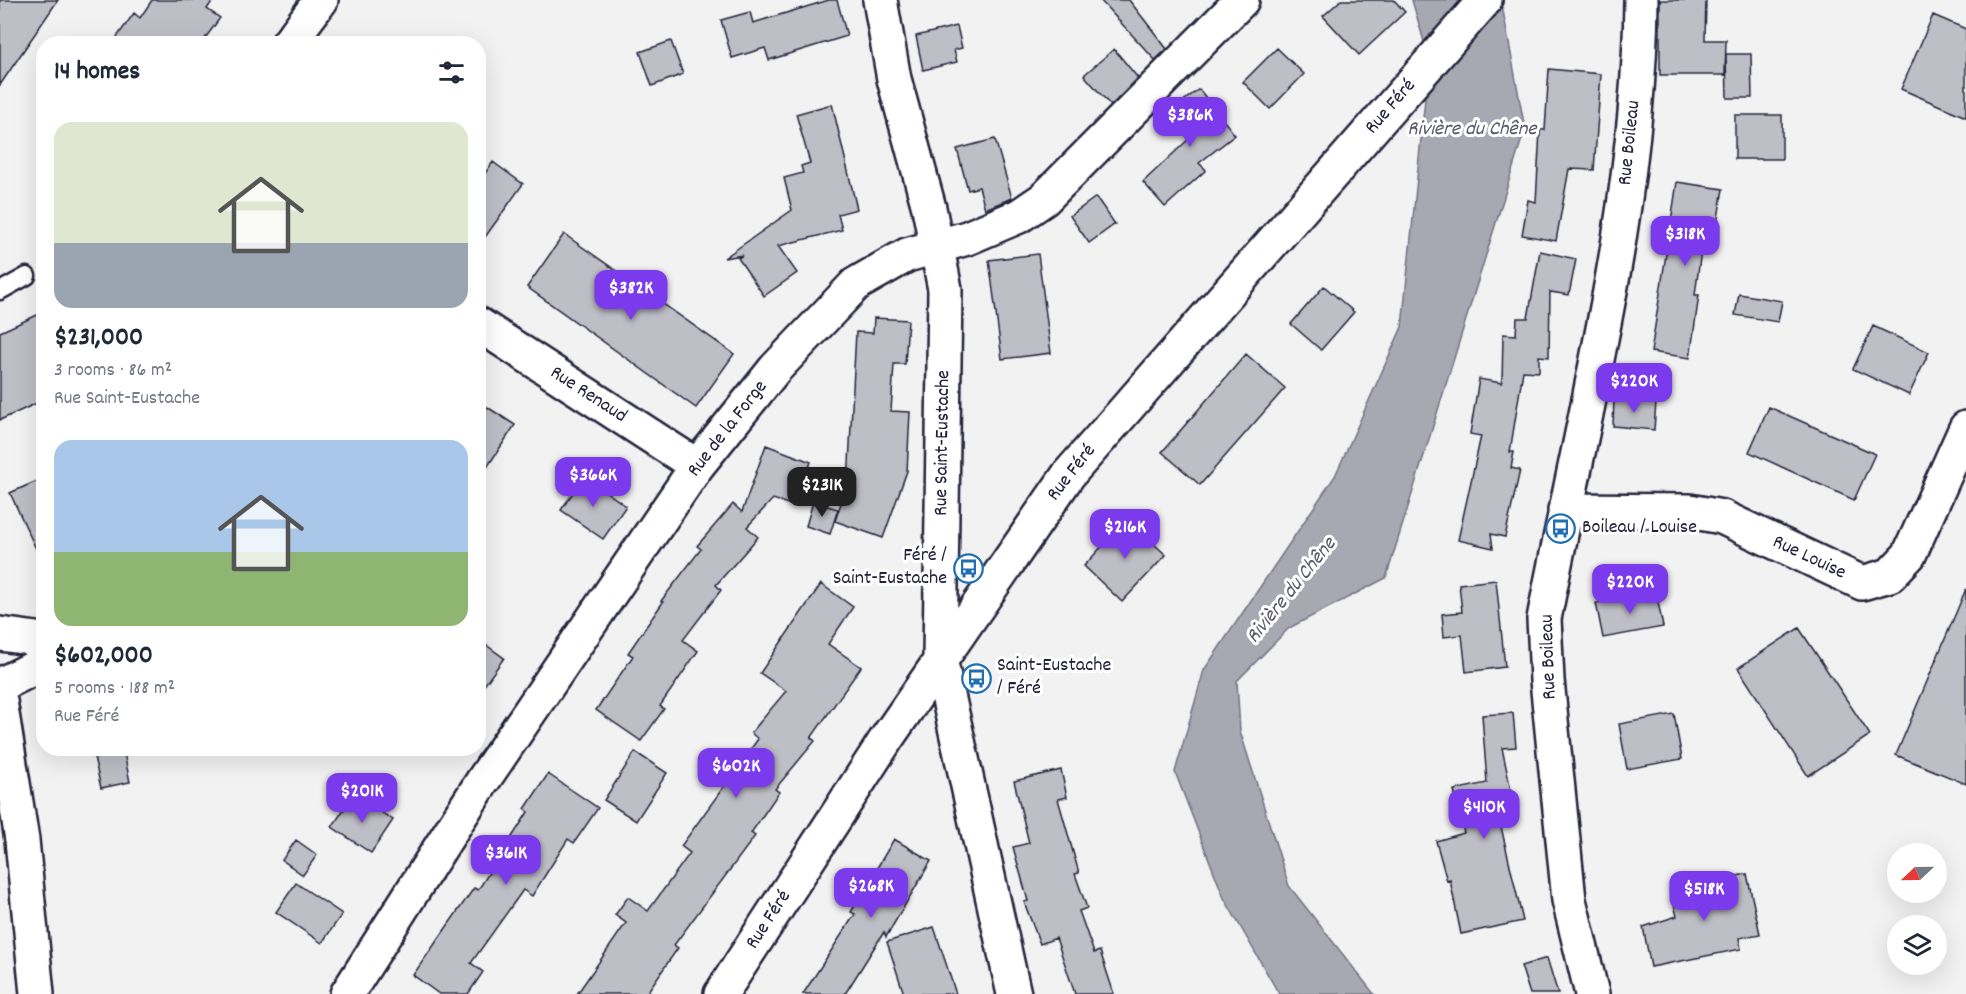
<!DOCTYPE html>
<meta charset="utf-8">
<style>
body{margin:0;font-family:Dekko,sans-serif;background:#f2f2f3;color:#1f2937;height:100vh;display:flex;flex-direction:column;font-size:22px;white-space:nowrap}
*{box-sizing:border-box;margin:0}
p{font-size:20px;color:#747a83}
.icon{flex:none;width:33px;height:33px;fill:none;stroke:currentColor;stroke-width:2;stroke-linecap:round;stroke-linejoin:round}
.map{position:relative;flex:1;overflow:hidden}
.sheet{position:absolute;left:36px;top:36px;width:450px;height:720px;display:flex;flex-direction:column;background:#fff;border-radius:24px;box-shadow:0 6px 24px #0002}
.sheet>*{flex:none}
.needle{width:39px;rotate:248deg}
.buttons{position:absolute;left:1887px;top:843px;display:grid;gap:12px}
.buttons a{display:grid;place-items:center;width:60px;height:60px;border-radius:50%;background:#fff;box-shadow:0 6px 24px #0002;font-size:30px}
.price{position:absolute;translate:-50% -51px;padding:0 14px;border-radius:12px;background:#7c3aed;color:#fff;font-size:20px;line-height:39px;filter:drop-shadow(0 2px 3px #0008)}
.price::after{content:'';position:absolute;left:50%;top:36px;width:18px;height:14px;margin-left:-9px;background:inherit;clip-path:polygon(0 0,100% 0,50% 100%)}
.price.on{background:#222;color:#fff}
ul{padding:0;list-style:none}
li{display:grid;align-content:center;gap:12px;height:318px;padding:0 18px}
li span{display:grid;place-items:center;height:186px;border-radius:18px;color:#555}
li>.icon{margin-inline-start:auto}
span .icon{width:108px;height:108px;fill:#fffc;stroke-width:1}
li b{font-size:26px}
h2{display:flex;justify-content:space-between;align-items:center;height:72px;padding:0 18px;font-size:26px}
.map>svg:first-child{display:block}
</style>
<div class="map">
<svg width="1966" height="994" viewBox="0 0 1966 994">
<rect width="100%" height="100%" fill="#f2f2f3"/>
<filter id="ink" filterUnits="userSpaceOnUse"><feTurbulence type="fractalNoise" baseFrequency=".0167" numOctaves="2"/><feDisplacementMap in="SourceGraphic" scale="12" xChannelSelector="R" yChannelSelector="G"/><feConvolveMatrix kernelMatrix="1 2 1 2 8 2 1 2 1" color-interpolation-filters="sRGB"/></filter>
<g filter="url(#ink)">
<path fill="#a8a8b2" stroke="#727282" stroke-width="1.5" d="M 1412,0 L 1501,0 L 1525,129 L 1386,578 L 1289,628 L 1237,681 L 1240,731 L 1289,886 L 1374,994 L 1279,994 L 1224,898 L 1175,772 L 1204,670 L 1335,476 L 1402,327 L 1429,59 Z"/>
<path fill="#bebec6" stroke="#22223b" stroke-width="1.5" d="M 0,0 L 58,0 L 0,85 Z
M 152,0 L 213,0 L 207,9 L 220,18 L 201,44 L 112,44 L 134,13 L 140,18 Z
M 829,0 L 837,0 L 847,36 L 769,60 L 765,48 L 732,58 L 721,20 L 750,12 L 753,23 Z
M 1100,0 L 1129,0 L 1167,49 L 1155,60 Z
M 1341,0 L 1394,0 L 1405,12 L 1359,55 L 1323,16 Z
M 1660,0 L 1706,0 L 1705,40 L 1726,40 L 1725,75 L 1660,75 Z
M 1933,15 L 1966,29 L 1966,117 L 1901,89 Z
M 957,26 L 962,48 L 954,50 L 957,62 L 923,70 L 916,36 Z
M 671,41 L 683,74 L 652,86 L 640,52 Z
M 1277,48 L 1304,74 L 1270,109 L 1243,82 Z
M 1114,49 L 1138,78 L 1111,106 L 1084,75 Z
M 1726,54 L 1751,54 L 1752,98 L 1727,98 Z
M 1549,69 L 1601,74 L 1594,170 L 1569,169 L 1556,241 L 1522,235 L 1528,200 L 1536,202 L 1540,130 L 1545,130 Z
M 1199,89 L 1235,135 L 1199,163 L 1206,170 L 1165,207 L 1143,182 L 1192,136 L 1172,110 Z
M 832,104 L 857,209 L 838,214 L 842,230 L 778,246 L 797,273 L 764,296 L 738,258 L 743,255 L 724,258 L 792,210 L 784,178 L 803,173 L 801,166 L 810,163 L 796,114 Z
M 1735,115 L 1782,115 L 1782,159 L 1735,159 Z
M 995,139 L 1012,198 L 985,209 L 979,187 L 968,190 L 957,149 Z
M 493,162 L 523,184 L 478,247 L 478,183 Z
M 1677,182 L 1723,189 L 1712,253 L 1701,251 L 1695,295 L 1699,295 L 1690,358 L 1651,352 Z
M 1096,197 L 1115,224 L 1089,243 L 1070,216 Z
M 564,234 L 734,354 L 696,408 L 527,287 Z
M 1540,251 L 1576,259 L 1569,295 L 1550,292 L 1549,357 L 1539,356 L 1539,372 L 1523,371 L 1510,452 L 1514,452 L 1511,468 L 1520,470 L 1505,537 L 1491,534 L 1493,548 L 1458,540 L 1481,436 L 1470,434 L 1479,379 L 1502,383 L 1503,334 L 1516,335 L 1517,318 L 1528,318 Z
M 1038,254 L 1051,353 L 1002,359 L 989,260 Z
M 1324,286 L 1354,312 L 1321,350 L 1291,324 Z
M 1739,294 L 1782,301 L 1778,322 L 1735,315 Z
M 44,312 L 44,400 L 0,420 L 0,332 Z
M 874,318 L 908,320 L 905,364 L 894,364 L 891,411 L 910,412 L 907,471 L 883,538 L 835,521 L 848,482 L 856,332 L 873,333 Z
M 1873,326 L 1929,352 L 1909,395 L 1853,369 Z
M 1246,354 L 1285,388 L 1200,485 L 1162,452 Z
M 1614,399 L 1656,402 L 1654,430 L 1613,426 Z
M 478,401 L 515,425 L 478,481 Z
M 1769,407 L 1875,454 L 1854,500 L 1749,452 Z
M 766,445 L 811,462 L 794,506 L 773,499 L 747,527 L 758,537 L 716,585 L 721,590 L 683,640 L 698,651 L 660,706 L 664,709 L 641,741 L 596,710 L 633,656 L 628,653 L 663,602 L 661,601 L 701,549 L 697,546 L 733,504 L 742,512 Z
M 584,476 L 626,506 L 603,539 L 561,510 Z
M 44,478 L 44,566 L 10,493 Z
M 813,502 L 838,509 L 830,534 L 806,526 Z
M 1127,519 L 1166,555 L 1122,602 L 1084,566 Z
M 1496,580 L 1505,667 L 1466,672 L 1462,635 L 1444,637 L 1442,614 L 1462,612 L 1459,584 Z
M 821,584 L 853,607 L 828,644 L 861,667 L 811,738 L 815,741 L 775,789 L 779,792 L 751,833 L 755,836 L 674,945 L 678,948 L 646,994 L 577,994 L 626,923 L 615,915 L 628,897 L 648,911 L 690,853 L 681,846 L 758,739 L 751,733 L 786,691 L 760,673 Z
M 1966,589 L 1966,784 L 1896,755 Z
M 1656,592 L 1663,627 L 1603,638 L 1596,603 Z
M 1799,628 L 1870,735 L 1808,776 L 1738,668 Z
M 478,639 L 504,658 L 478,694 Z
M 1513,713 L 1516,747 L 1502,748 L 1515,810 L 1498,814 L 1523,921 L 1461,934 L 1450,880 L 1447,881 L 1436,841 L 1464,833 L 1454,790 L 1487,783 L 1482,715 Z
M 1674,714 L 1682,759 L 1627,769 L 1619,724 Z
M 92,748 L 123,748 L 130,782 L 101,788 Z
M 635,752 L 667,773 L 636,821 L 604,800 Z
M 1061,770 L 1067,797 L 1058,799 L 1079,873 L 1075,874 L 1087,908 L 1079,911 L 1094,953 L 1100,951 L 1114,994 L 1075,994 L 1056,938 L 1040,944 L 1024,902 L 1028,901 L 1013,847 L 1029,843 L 1014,781 Z
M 548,774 L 598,808 L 574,843 L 568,839 L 532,896 L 523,890 L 471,963 L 483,972 L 468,994 L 439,994 L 413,975 L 474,888 L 478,890 L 528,812 L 525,809 Z
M 354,794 L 393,820 L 371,853 L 332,827 Z
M 894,839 L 931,861 L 886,937 L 884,932 L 845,994 L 803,994 L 855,914 L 851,912 Z
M 296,840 L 317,855 L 303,875 L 282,860 Z
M 1747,874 L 1760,934 L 1739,938 L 1741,949 L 1651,967 L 1643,927 L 1677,916 L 1670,889 Z
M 296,883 L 342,914 L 322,943 L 276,912 Z
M 934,927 L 956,994 L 904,994 L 887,942 Z
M 1547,958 L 1558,994 L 1530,994 L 1521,966 Z"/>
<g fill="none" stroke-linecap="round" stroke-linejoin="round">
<defs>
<path id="lane" d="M 0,291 L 27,276"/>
<path id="street" d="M 288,44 L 321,0
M 478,324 L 697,466
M 1565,510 L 1689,511 L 1722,517 L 1862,583 L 1890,575 L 1909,555 L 1966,428
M 0,634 L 44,640
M 0,685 L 44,663
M 347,994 L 482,782 L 697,466 L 775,369 L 856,284 L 907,255 L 967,238 L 1019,216 L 1044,199 L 1242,0
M 1592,994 L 1569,900 L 1547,680 L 1544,619 C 1583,415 1639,210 1641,0"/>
<path id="secondary" d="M 880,0 L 894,79 L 929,208 L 945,289 L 940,659 L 1014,994
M 721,994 L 887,738 L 1069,474 L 1485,0"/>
<path id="primary" d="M 0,701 L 22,840 L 37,994"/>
</defs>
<use href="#lane" stroke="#22223b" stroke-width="21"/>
<use href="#street" stroke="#22223b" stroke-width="38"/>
<use href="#secondary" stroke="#22223b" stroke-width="38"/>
<use href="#primary" stroke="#22223b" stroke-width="38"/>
<use href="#lane" stroke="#fff" stroke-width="16"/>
<use href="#street" stroke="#fff" stroke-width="33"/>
<use href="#secondary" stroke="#fff" stroke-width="33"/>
<use href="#primary" stroke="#fff" stroke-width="33"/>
</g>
</g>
<defs>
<symbol id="bus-ring" viewBox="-11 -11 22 22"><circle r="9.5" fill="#fff" stroke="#1f6fb2" stroke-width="1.5"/><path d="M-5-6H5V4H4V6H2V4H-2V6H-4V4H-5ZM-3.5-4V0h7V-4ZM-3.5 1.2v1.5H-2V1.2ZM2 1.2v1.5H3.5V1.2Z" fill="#1f6fb2"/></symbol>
</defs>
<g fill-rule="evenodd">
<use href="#bus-ring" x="1544" y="512" width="33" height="33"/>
<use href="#bus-ring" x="952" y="552" width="33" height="33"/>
<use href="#bus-ring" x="960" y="662" width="33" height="33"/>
</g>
<g text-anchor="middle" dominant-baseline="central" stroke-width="6" stroke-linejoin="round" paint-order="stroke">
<g font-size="20" fill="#22223b" stroke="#fff">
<text transform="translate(1391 107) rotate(-49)">Rue Féré</text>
<text transform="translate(1630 143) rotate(-84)">Rue Boileau</text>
<text transform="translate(588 395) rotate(33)">Rue Renaud</text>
<text transform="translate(728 429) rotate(-52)">Rue de la Forge</text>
<text transform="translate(943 443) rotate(-89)">Rue Saint-Eustache</text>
<text transform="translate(1072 473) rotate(-52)">Rue Féré</text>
<text transform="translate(1809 558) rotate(25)">Rue Louise</text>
<text transform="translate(1549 657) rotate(-92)">Rue Boileau</text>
<text transform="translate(769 920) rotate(-57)">Rue Féré</text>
</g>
<g font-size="20" fill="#22223b" stroke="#fff" text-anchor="start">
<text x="1582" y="528">Boileau / Louise</text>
<text x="947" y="556" text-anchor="end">Féré /<tspan x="947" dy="23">Saint-Eustache</tspan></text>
<text x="997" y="666">Saint-Eustache<tspan x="997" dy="23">/ Féré</tspan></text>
</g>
<g font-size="21" font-style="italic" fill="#58586b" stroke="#fff">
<text x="1472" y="130">Rivière du Chêne</text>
<text transform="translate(1292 591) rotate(-51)">Rivière du Chêne</text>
</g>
</g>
</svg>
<div class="buttons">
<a><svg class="needle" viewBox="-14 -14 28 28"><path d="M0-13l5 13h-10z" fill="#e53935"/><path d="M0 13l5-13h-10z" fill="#747a83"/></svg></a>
<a><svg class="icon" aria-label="layers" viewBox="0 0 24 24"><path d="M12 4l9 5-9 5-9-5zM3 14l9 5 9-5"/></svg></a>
</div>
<b class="price" style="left:1190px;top:148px">$386K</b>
<b class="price" style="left:1685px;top:267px">$318K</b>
<b class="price" style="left:631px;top:321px">$382K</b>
<b class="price" style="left:1634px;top:414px">$220K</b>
<b class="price" style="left:593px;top:508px">$366K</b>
<b class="price on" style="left:822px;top:518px">$231K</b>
<b class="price" style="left:1125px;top:560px">$216K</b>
<b class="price" style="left:1630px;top:615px">$220K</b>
<b class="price" style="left:736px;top:799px">$602K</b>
<b class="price" style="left:362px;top:824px">$201K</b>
<b class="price" style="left:1484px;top:840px">$410K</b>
<b class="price" style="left:506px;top:886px">$361K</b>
<b class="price" style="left:871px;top:919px">$268K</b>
<b class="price" style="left:1704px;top:922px">$518K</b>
<section class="sheet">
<h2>14 homes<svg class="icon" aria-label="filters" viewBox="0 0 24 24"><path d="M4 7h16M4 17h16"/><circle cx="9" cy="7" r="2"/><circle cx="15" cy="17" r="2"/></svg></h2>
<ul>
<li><span style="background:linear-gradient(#dfe7d0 65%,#9aa5b1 0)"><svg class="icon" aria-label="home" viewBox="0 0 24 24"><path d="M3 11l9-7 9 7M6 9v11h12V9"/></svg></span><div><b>$231,000</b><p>3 rooms · 86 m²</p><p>Rue Saint-Eustache</p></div></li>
<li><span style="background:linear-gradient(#a9c7e8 60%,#8fb573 0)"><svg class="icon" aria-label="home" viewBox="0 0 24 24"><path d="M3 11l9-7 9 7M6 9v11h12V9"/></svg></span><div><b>$602,000</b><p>5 rooms · 188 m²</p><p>Rue Féré</p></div></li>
</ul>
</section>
</div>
